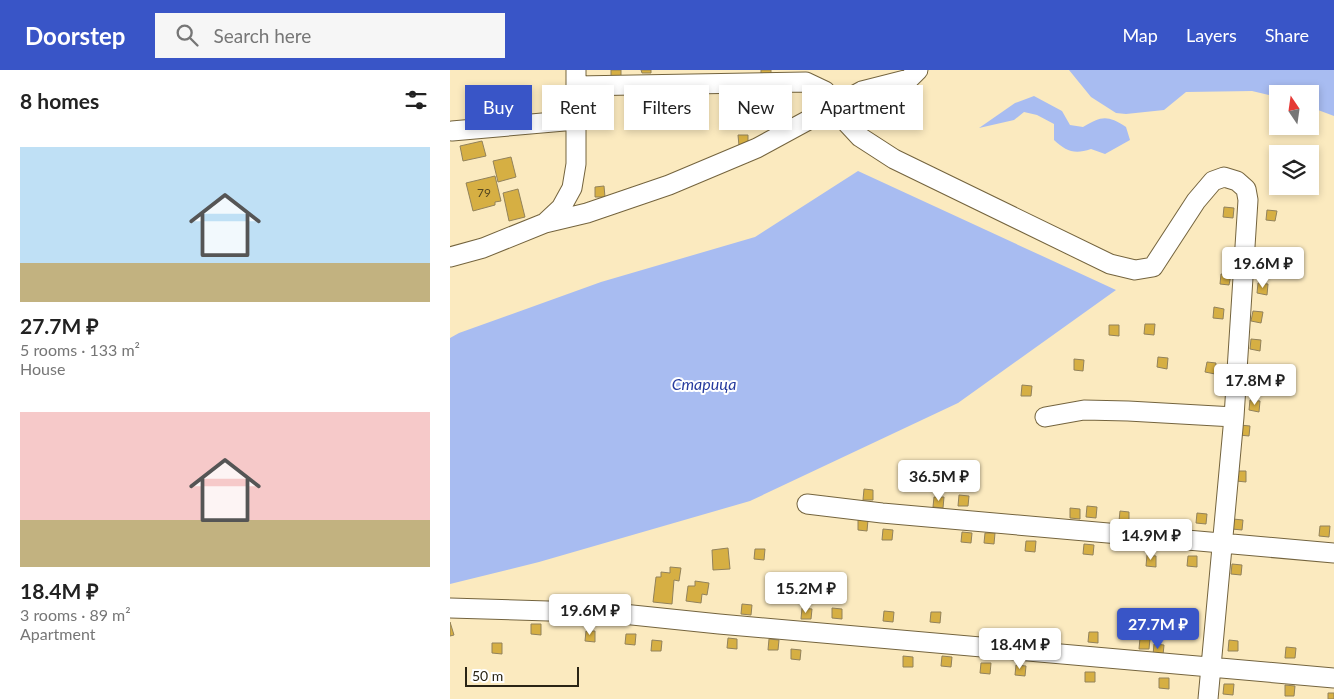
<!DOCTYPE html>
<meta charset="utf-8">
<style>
body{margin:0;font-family:Lato,sans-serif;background:#f6f6f6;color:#222;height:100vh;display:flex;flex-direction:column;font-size:19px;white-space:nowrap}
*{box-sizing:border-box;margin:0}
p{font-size:16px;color:#767676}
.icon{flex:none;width:28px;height:28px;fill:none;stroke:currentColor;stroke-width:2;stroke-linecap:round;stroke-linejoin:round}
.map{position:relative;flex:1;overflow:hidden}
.sheet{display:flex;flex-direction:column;background:#fff;width:450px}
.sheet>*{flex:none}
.guide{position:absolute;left:15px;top:15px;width:475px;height:45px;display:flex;gap:10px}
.needle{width:32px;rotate:347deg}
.buttons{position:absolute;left:819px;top:15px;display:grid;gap:10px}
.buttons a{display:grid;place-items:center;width:50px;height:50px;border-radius:0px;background:#fff;box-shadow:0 2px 8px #0003;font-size:25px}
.scale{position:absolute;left:15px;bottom:12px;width:114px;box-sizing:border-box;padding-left:5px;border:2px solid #2a2414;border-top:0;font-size:14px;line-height:18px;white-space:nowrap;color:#2a2414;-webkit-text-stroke:4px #fff;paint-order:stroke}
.price{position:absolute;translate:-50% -42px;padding:0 11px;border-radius:5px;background:#fff;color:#222;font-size:16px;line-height:32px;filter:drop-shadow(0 1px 2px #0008)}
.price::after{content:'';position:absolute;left:50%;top:30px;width:15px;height:11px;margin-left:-8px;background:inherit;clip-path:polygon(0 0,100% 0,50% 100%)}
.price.current{background:#3955c7;color:#fff}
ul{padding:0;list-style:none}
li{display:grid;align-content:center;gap:10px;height:265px;padding:0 20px}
li span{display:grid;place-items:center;height:155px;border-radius:0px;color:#555}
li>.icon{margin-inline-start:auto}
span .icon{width:90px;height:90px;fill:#fffc;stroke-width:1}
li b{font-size:21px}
h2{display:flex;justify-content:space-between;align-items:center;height:60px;padding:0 20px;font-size:21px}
.tag{padding:0 18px;border-radius:0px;background:#fff;box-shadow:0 2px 8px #0003;font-size:18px;line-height:45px}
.tag.current{background:#3955c7;color:#fff}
header{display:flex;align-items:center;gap:30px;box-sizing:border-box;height:70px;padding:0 25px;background:#3955c7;color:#fff}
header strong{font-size:24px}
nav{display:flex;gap:28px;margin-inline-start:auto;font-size:18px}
.search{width:350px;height:45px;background:#f6f6f6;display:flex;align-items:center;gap:12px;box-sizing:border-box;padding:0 18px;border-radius:0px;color:#767676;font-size:19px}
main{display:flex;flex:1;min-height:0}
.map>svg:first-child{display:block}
</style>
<header>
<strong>Doorstep</strong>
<div class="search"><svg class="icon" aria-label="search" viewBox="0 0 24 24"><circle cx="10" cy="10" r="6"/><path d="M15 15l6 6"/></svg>Search here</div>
<nav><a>Map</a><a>Layers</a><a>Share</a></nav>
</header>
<main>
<section class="sheet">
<h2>8 homes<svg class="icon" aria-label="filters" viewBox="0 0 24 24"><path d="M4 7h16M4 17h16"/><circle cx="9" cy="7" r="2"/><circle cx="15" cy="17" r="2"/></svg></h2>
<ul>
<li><span style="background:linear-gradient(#bfe0f5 75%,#c2b280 0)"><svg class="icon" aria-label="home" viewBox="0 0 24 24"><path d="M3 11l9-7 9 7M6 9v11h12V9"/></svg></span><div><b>27.7M ₽</b><p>5 rooms · 133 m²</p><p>House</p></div></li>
<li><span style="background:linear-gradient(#f6c9c9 70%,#c2b280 0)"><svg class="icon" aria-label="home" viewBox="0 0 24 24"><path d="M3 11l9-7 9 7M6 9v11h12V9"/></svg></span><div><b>18.4M ₽</b><p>3 rooms · 89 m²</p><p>Apartment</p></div></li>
</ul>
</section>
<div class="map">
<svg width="884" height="629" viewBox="0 0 884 629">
<rect width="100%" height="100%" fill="#fbeabf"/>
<path fill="#a8bcf1" d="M 619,0 L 884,0 L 884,46 L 860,37 L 860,24 L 828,24 L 827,27 L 802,21 L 736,22 L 714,40 L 676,44 L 666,43 L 641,27 Z
M 584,26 L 612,41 L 620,55 L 633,57 C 652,46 657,45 676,57 L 680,70 L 655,84 L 641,79 C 624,85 616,81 604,70 L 604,54 L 587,45 L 574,42 L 564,50 L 529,58 L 565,33 Z
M 408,101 L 666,220 L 508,333 L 300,431 L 89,492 L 0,514 L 0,268 L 9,263 L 151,212 L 305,167 Z"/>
<path fill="#d6af43" stroke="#92825b" d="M 161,0 L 171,0 L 171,8 L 161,9 Z
M 191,0 L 201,0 L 201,3 L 192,3 Z
M 311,0 L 321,0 L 321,4 L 311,4 Z
M 248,29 L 258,29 L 258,39 L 249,39 Z
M 288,65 L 298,65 L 298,75 L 289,76 Z
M 32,71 L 36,86 L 13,91 L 10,76 Z
M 61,87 L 66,107 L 48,112 L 43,91 Z
M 45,106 L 51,131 L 45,132 L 45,135 L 23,141 L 16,113 Z
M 154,116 L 155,127 L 145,127 L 145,117 Z
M 68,119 L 75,147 L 59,151 L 53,123 Z
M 774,137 L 784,138 L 783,148 L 773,147 Z
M 817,140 L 827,141 L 825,151 L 816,150 Z
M 812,182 L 822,183 L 820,194 L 811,192 Z
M 771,204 L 781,205 L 779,215 L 770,214 Z
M 808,213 L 818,214 L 817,225 L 807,223 Z
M 764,237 L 774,239 L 773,249 L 763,248 Z
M 803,241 L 813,242 L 811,253 L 801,251 Z
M 695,254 L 705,254 L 704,265 L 694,264 Z
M 659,255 L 669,255 L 669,266 L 659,265 Z
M 801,269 L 811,270 L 810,281 L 800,279 Z
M 708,287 L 718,288 L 717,299 L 707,297 Z
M 624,289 L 634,290 L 633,301 L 624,300 Z
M 757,292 L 766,293 L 765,304 L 755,302 Z
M 798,298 L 808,300 L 806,310 L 797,309 Z
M 572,315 L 582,316 L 581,326 L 571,326 Z
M 800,330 L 810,331 L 809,342 L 799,340 Z
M 790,355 L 800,356 L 799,366 L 789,365 Z
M 787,401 L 796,401 L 796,412 L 786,411 Z
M 414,419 L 423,420 L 423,430 L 413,430 Z
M 509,425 L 519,426 L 518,436 L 508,436 Z
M 484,427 L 494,427 L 493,438 L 483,437 Z
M 637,436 L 647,437 L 646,448 L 636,447 Z
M 620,438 L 630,439 L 630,449 L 620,448 Z
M 670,441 L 679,442 L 679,452 L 669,451 Z
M 747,443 L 757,444 L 756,454 L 746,453 Z
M 783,449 L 793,450 L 792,460 L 782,459 Z
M 408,450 L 418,450 L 417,461 L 408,460 Z
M 870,456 L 880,456 L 879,467 L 869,466 Z
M 433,459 L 443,460 L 442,470 L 432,470 Z
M 512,462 L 522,463 L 521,473 L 511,472 Z
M 535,463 L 545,463 L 544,474 L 534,473 Z
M 576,471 L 586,471 L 585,482 L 575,481 Z
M 634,474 L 644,475 L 643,485 L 633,484 Z
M 278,478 L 280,499 L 263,500 L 262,480 Z
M 305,479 L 315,479 L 314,490 L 304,489 Z
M 697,485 L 706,486 L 706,497 L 696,496 Z
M 738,486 L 747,486 L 747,497 L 737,496 Z
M 782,494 L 792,495 L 791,505 L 781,504 Z
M 220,497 L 231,498 L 229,511 L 224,510 L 222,534 L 203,532 L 206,507 L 211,507 L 211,502 L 220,503 Z
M 245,511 L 259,513 L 257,525 L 252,524 L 251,533 L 236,531 L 238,516 L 245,516 Z
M 292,534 L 302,535 L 301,545 L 291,544 Z
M 352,538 L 362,539 L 361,549 L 351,549 Z
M 382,538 L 392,539 L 392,549 L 382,548 Z
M 434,541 L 444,542 L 443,552 L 433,551 Z
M 481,542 L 491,542 L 490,553 L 480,552 Z
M 0,552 L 4,565 L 0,566 Z
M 81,554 L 91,554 L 91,565 L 81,564 Z
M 136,561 L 145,561 L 145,572 L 135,571 Z
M 639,562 L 648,562 L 648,573 L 638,572 Z
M 176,564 L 186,564 L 185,575 L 175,574 Z
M 278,568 L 287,569 L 287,579 L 277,578 Z
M 690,568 L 700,569 L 699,579 L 689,579 Z
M 319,569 L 329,570 L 328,580 L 318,580 Z
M 202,570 L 212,571 L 211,581 L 201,581 Z
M 779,570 L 788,571 L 788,581 L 778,581 Z
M 42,573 L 52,573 L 52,584 L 42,583 Z
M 704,574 L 714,575 L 713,585 L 703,585 Z
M 836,577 L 846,578 L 845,588 L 835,588 Z
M 341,579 L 351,580 L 350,590 L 341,589 Z
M 453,586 L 463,587 L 463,597 L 453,597 Z
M 492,586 L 502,587 L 501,597 L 491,596 Z
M 531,593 L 541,593 L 540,604 L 530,603 Z
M 566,595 L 576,596 L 575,606 L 565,605 Z
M 635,602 L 645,602 L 645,612 L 635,612 Z
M 709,608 L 719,608 L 719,619 L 709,618 Z
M 774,614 L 784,614 L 783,625 L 773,624 Z
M 835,615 L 845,616 L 844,626 L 835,626 Z
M 878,623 L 884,623 L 884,629 L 878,629 Z"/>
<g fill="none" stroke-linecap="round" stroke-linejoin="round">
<defs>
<path id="minor" d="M 126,16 L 356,12 L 375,21 L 397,53 L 410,67 L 444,89 L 660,194 L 685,200 L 703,197 L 746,131 L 763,111 L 774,107 L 787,111 L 796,119 L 798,130 L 784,347 L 758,629
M 2,61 L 126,50
M 95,153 L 137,143 L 219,115 L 307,78 L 412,21 L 459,9 L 468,0
M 0,187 L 33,178 L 95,153 L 111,138 L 122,118 L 126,94 L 126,0
M 595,347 L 634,340 L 678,341 L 784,347
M 357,434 L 432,443 L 884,483
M 0,538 L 163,543 L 269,554 L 884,608"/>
</defs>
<use href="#minor" stroke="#74643e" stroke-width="21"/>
<use href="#minor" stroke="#fff" stroke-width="19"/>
</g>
<g text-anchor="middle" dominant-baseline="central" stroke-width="4" stroke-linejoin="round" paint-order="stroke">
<g font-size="12" fill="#554720">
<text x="34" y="122">79</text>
</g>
<g font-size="16" font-style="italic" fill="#263b9e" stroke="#fff">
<text x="254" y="313">Старица</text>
</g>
</g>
</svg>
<div class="buttons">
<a><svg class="needle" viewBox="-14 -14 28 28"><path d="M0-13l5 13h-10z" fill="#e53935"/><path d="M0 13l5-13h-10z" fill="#767676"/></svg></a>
<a><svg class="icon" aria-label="layers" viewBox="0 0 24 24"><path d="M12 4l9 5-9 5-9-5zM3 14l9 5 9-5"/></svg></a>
</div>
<div class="scale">50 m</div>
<b class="price" style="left:813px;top:219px">19.6M ₽</b>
<b class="price" style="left:805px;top:336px">17.8M ₽</b>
<b class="price" style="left:489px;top:432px">36.5M ₽</b>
<b class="price" style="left:701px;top:491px">14.9M ₽</b>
<b class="price" style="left:356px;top:544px">15.2M ₽</b>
<b class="price" style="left:140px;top:566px">19.6M ₽</b>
<b class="price current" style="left:708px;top:580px">27.7M ₽</b>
<b class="price" style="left:570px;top:600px">18.4M ₽</b>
<div class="guide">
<a class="tag current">Buy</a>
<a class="tag">Rent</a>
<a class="tag">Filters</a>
<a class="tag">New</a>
<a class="tag">Apartment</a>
</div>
</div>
</main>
